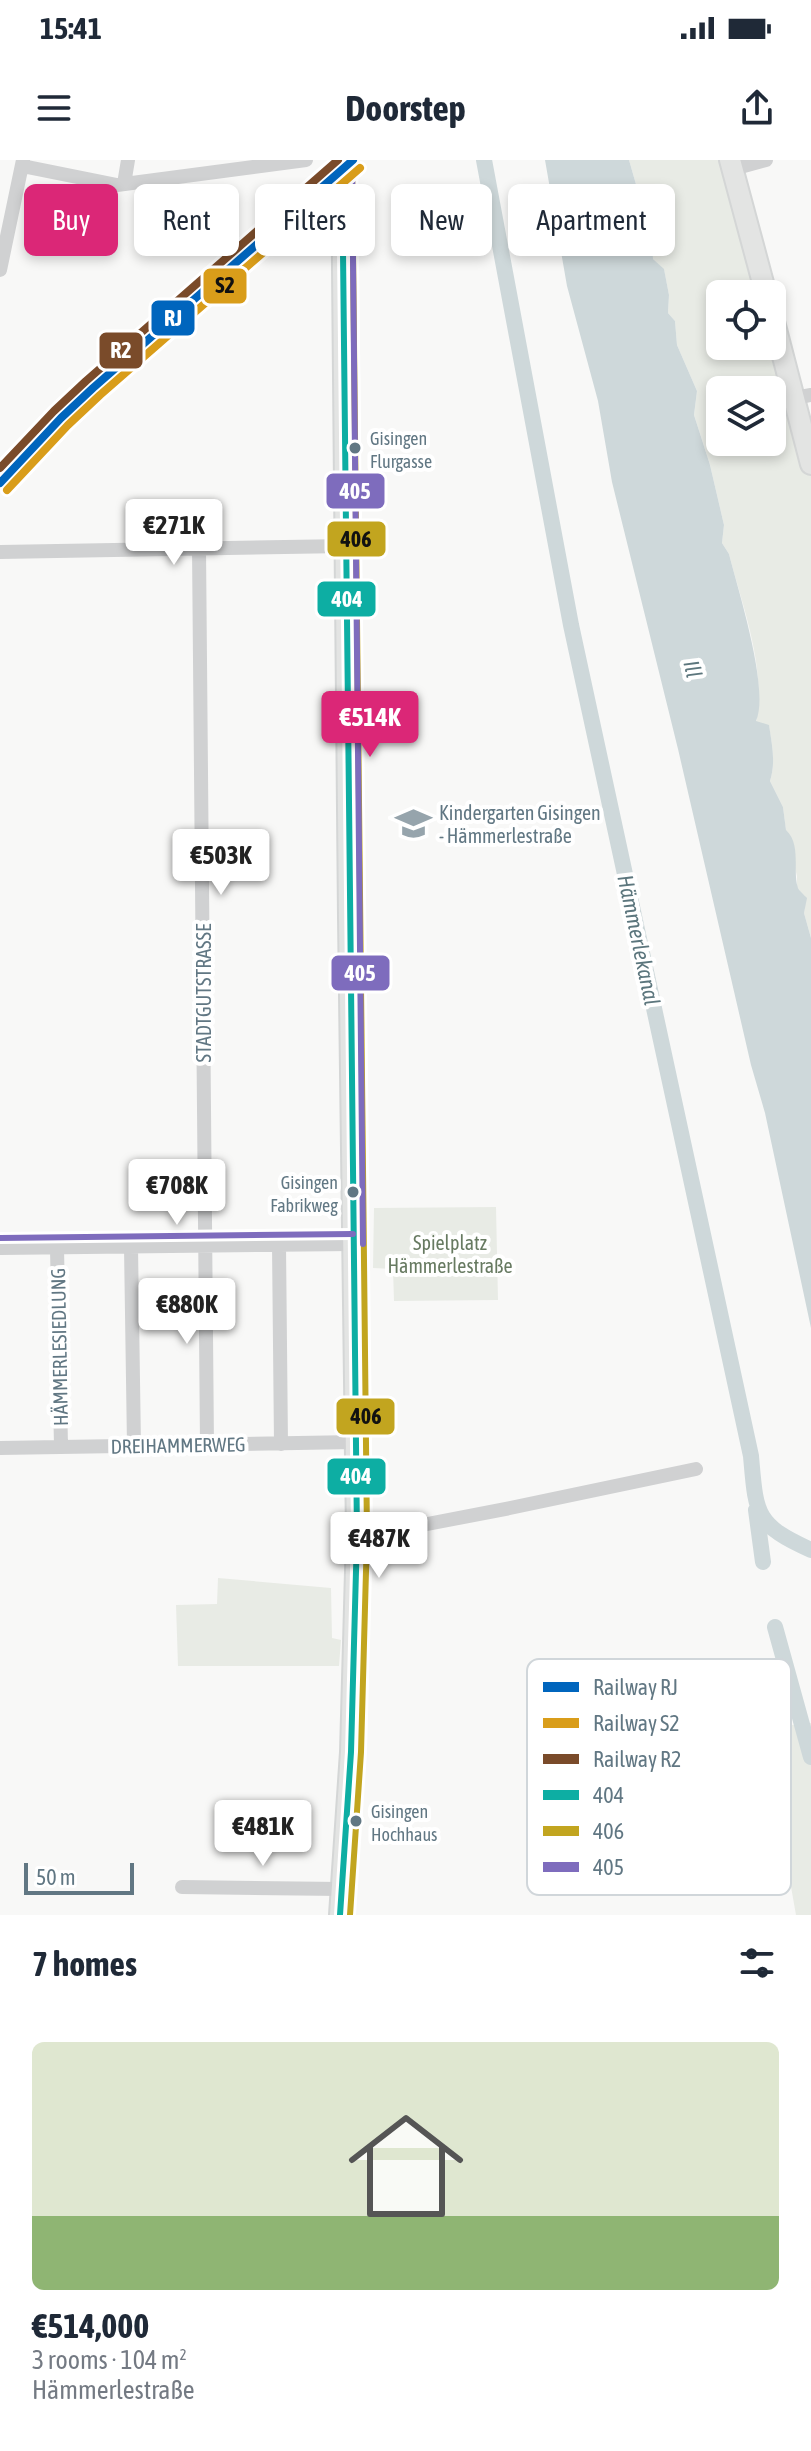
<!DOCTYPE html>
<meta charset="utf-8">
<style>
body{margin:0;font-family:"Asap Condensed",sans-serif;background:#f6f6f7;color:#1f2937;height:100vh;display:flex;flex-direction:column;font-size:30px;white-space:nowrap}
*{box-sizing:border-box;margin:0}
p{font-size:26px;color:#747a83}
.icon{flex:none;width:44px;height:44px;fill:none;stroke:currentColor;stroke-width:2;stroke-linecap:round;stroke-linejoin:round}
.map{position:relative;height:1755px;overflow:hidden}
.sheet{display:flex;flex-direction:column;background:#fff;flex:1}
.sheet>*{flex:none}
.banner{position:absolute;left:24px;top:24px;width:764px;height:72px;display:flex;gap:16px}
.tools{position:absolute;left:706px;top:120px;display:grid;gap:16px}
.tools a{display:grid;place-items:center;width:80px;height:80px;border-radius:12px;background:#fff;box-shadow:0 4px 12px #0003;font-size:40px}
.scale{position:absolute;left:24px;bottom:20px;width:110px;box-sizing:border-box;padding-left:8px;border:4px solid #617783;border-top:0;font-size:22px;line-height:28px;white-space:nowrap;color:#617783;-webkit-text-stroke:6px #fff;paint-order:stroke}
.price{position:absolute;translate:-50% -68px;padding:0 18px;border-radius:8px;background:#fff;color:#222;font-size:26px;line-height:52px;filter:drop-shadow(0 2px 4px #0008)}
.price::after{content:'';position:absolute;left:50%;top:48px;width:24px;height:18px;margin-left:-12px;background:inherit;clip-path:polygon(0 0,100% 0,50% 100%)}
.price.current{background:#db2777;color:#fff}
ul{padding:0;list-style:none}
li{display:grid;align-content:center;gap:16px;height:424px;padding:0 32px}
li span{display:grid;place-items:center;height:248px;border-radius:12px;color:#555}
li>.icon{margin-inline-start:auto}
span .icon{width:144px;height:144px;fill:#fffc;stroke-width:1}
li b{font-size:34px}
h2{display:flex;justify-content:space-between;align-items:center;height:96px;padding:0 32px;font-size:34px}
.pill{padding:0 28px;border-radius:12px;background:#fff;box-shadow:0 4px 12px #0003;font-size:28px;line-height:72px}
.pill.current{background:#db2777;color:#fff}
.status{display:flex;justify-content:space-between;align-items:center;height:56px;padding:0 40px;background:#fff;direction:ltr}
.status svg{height:22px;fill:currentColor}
header{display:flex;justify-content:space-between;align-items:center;height:104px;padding:0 32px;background:#fff;font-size:36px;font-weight:700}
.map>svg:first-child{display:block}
</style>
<div class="status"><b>15:41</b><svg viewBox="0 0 49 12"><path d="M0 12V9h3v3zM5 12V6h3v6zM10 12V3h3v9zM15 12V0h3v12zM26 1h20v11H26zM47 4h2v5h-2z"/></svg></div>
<header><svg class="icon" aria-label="menu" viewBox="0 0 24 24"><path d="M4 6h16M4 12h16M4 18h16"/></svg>Doorstep<svg class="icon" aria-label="share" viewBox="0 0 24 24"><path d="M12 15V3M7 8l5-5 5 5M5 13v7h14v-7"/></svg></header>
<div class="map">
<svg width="811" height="1755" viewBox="0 0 811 1755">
<rect width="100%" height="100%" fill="#f8f8f7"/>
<path fill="#e8ebe5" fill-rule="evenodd" d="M 629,0 L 730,0 L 766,134 L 720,134 L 720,186 L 772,186 L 811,304 L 811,778 L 804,753 L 806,738 L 797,727 L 797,716 L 786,671 L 783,647 L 770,621 C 776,602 772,585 769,566 L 756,562 C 767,509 742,445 729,394 L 722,383 L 724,365 L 710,305 L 694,255 L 697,231 L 677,185 L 675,161 L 668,153 L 669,135 L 664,110 L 653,99 L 652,80 ZM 720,230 L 772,230 L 772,282 L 720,282 Z
M 496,1047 L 498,1140 L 394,1141 L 393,1109 L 373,1108 L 374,1048 Z
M 218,1418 L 331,1428 L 332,1478 L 341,1480 L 339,1506 L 178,1506 L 176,1445 L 217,1444 Z
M 811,1563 L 811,1755 L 796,1755 L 763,1568 Z"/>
<path fill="#ced8da" d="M 545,0 L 629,0 L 652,80 L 653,99 L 664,109 L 669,135 L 668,153 L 675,161 L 677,185 L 697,231 L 694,255 L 710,305 L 724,365 L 722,383 L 729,394 C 738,430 770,530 756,561 L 769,565 C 772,585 776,602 770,621 L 783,647 L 786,670 C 802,685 792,712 798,728 C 799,730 805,736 807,738 L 804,753 L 811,778 L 811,1168 L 765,953 L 751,905 L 678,589 L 612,322 L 598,241 L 567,126 Z"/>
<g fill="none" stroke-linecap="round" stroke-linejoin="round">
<path stroke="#ced8da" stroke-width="16" d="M 484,0 L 571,465 L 751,1296 C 756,1354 755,1365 811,1390
M 756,1350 L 763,1402
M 775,1467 L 811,1597"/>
<defs>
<path id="secondary" d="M 730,0 L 766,134
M 772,154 L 811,304
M 340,1755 L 351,1592 L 357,1375 L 349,757 L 342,0"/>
</defs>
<use href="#secondary" stroke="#d4d6d6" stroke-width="24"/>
<path stroke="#d0d1d2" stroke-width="14" d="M 22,6 L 117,25 L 306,0
M 733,9 L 766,0
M 124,24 L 128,0
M 0,110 L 23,0
M 795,238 L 811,235
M 199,388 L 207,1285
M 0,392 L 346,386
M 279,1085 L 281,1284
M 131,1087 L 134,1286
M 0,1088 L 353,1084
M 57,1088 L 61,1286
M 0,1288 L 356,1282
M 357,1375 L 391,1371 L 510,1348 L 696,1309
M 182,1727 L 341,1729"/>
<use href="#secondary" stroke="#e3e4e3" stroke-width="20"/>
<defs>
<path id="bus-1" d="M 340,1755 L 351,1592 L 357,1375 L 342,0"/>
<path id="bus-2" d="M 350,1755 L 361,1592 L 367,1375 L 352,0"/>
<path id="bus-3" d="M 352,0 L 363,1084
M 0,1078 L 353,1074"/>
</defs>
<use href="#bus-1" stroke="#fff" stroke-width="12"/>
<use href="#bus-2" stroke="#fff" stroke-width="12"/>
<use href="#bus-3" stroke="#fff" stroke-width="12"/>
<use href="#bus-1" stroke="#0daea3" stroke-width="6"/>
<use href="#bus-2" stroke="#c2a51f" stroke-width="6"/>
<use href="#bus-3" stroke="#7e6cbd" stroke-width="6"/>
<defs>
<path id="rail-1" d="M 0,323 L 61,258 L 93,228 L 353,0"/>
<path id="rail-2" d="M 7,330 L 68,265 L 100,235 L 360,8"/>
<path id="rail-3" d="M 0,308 L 54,251 L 86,221 L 338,0"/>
</defs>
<use href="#rail-1" stroke="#fff" stroke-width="14"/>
<use href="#rail-2" stroke="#fff" stroke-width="14"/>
<use href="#rail-3" stroke="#fff" stroke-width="14"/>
<use href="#rail-1" stroke="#0065bd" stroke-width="8"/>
<use href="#rail-2" stroke="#d99d1a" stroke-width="8"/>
<use href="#rail-3" stroke="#7a4b2a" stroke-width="8"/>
</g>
<defs>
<symbol id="school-bare" viewBox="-9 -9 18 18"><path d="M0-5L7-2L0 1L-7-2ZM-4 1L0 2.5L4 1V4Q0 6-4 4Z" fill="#96a4ac" stroke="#fff" stroke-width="2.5" paint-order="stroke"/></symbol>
</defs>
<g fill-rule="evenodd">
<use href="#school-bare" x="388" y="638" width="51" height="51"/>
</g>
<g fill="#617783" stroke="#fff" stroke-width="3">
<circle cx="355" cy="288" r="7"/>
<circle cx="353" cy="1032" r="7"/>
<circle cx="356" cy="1661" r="7"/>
</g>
<g text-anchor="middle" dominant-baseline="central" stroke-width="8" stroke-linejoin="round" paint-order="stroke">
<g font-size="18" fill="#617783" stroke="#fff" text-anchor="start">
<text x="370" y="278">Gisingen<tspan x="370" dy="23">Flurgasse</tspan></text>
<text x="338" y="1022" text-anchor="end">Gisingen<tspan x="338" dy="23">Fabrikweg</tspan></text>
<text x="371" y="1651">Gisingen<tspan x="371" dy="23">Hochhaus</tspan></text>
</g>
<g font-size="20" fill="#617783" stroke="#fff" text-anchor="start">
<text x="439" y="652">Kindergarten Gisingen<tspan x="439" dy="23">- Hämmerlestraße</tspan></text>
</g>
<g font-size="20" fill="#617783" stroke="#fff">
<text transform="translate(203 833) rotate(-90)">STADTGUTSTRASSE</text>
<text transform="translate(59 1187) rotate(-91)">HÄMMERLESIEDLUNG</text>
<text transform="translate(178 1285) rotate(-1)">DREIHAMMERWEG</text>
</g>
<g font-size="20" fill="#677a61" stroke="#fff">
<text x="450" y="1082">Spielplatz<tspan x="450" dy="23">Hämmerlestraße</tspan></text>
</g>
<g font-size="22" font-style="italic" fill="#5c767d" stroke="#fff">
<text transform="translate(693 509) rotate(77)">Ill</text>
<text transform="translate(639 780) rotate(78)">Hämmerlekanal</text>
</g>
</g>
<rect x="527" y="1499" width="264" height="236" rx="12" fill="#fff" stroke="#d0d6da" stroke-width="2"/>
<rect x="543" y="1522" width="36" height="10" fill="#0065bd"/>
<rect x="543" y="1558" width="36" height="10" fill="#d99d1a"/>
<rect x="543" y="1594" width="36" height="10" fill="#7a4b2a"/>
<rect x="543" y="1630" width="36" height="10" fill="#0daea3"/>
<rect x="543" y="1666" width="36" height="10" fill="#c2a51f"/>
<rect x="543" y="1702" width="36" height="10" fill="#7e6cbd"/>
<g font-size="22" fill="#617783">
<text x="593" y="1535">Railway RJ</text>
<text x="593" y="1571">Railway S2</text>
<text x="593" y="1607">Railway R2</text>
<text x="593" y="1643">404</text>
<text x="593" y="1679">406</text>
<text x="593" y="1715">405</text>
</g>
<g stroke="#fff" stroke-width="3">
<rect x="202" y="107" width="46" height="38" rx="8" fill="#d99d1a"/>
<rect x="150" y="139" width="46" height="38" rx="8" fill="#0065bd"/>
<rect x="98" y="171" width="46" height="39" rx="8" fill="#7a4b2a"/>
<rect x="325" y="312" width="61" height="38" rx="8" fill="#7e6cbd"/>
<rect x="326" y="360" width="61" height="38" rx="8" fill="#c2a51f"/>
<rect x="316" y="420" width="61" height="38" rx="8" fill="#0daea3"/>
<rect x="330" y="794" width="61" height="38" rx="8" fill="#7e6cbd"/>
<rect x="335" y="1237" width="61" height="39" rx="8" fill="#c2a51f"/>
<rect x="326" y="1297" width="61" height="39" rx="8" fill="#0daea3"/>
</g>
<g font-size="22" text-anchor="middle" font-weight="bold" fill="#fff">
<text x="173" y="166">RJ</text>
<text x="121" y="198">R2</text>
<text x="355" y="339">405</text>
<text x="347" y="447">404</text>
<text x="360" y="821">405</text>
<text x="356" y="1324">404</text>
</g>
<g font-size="22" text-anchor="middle" font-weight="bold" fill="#111">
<text x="225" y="133">S2</text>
<text x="356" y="387">406</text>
<text x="366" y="1264">406</text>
</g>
</svg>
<div class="tools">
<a><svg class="icon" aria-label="locate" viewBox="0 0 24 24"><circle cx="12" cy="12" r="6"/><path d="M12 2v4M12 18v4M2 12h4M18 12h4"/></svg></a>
<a><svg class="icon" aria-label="layers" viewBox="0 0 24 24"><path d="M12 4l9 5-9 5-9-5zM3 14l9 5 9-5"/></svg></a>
</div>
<div class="scale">50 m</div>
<b class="price" style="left:174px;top:407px">€271K</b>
<b class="price current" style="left:370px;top:599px">€514K</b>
<b class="price" style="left:221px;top:737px">€503K</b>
<b class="price" style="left:177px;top:1067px">€708K</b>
<b class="price" style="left:187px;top:1186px">€880K</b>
<b class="price" style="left:379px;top:1420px">€487K</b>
<b class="price" style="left:263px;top:1708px">€481K</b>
<div class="banner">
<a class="pill current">Buy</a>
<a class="pill">Rent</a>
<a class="pill">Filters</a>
<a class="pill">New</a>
<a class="pill">Apartment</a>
</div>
</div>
<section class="sheet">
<h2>7 homes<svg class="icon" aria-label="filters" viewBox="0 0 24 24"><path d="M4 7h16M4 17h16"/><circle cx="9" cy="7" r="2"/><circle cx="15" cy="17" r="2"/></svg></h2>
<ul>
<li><span style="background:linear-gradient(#dfe7d0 70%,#8fb573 0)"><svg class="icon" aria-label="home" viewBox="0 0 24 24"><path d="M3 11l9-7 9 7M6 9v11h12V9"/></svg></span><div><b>€514,000</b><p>3 rooms · 104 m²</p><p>Hämmerlestraße</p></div></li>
</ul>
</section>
